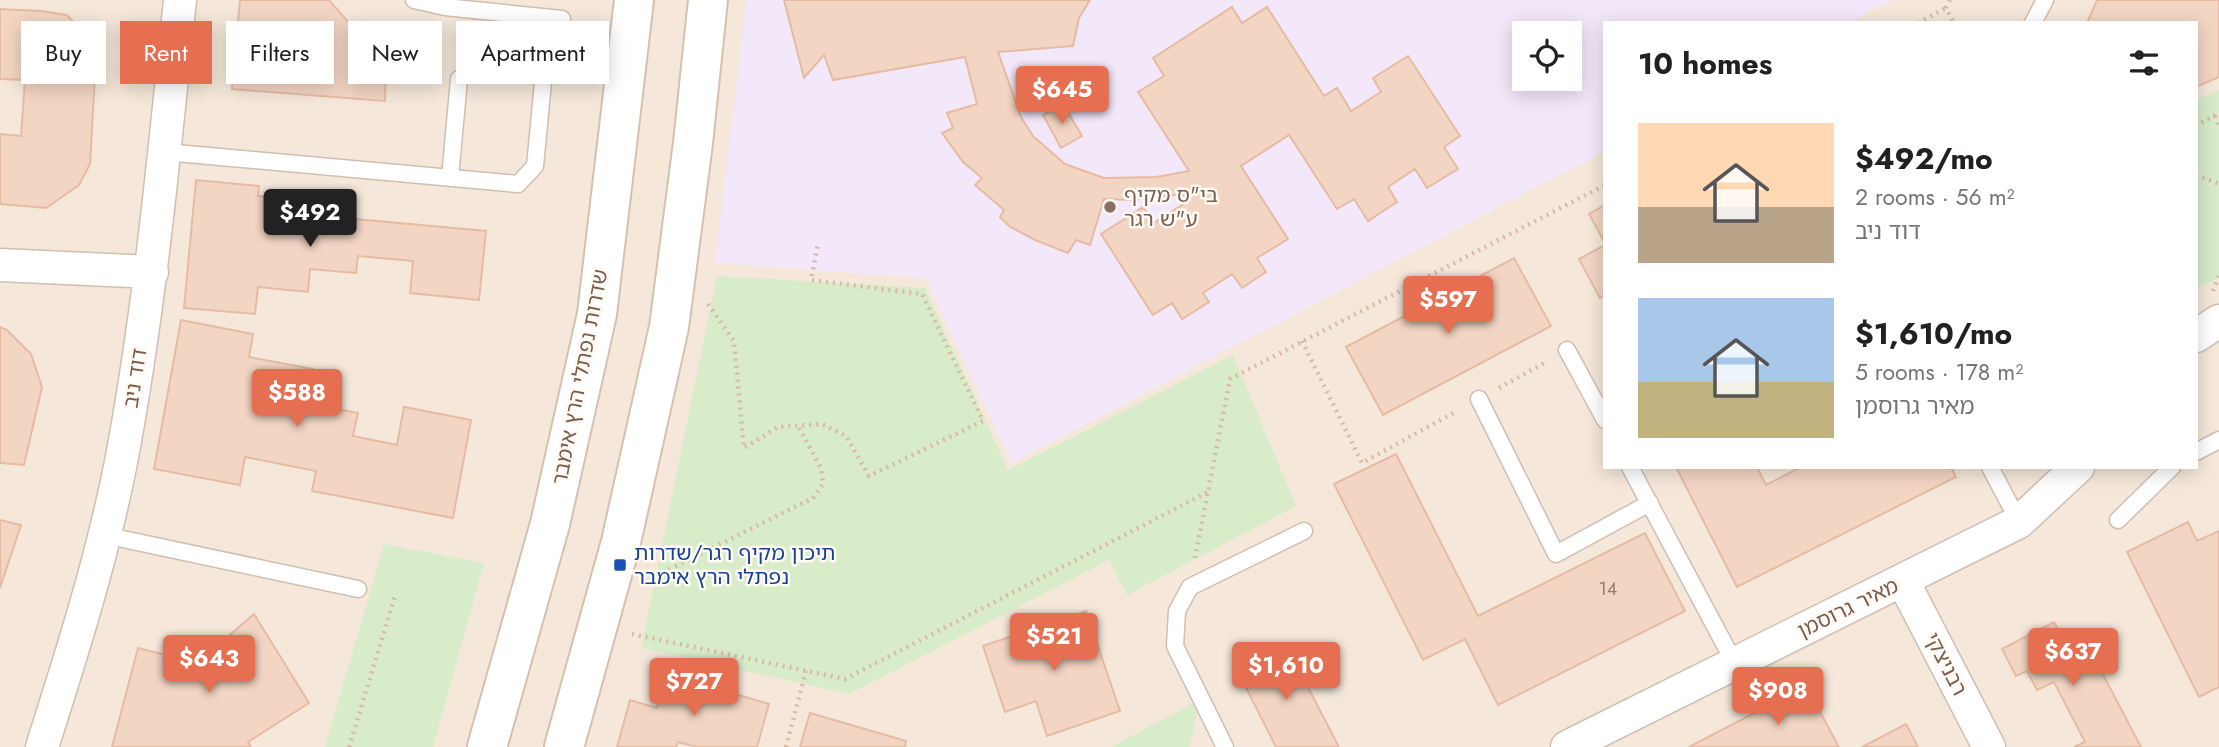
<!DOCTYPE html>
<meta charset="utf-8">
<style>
body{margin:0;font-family:Jost,"Noto Sans Hebrew",sans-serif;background:#f2f2f2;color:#202124;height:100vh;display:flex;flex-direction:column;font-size:26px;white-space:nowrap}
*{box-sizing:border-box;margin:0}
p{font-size:23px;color:#757577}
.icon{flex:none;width:38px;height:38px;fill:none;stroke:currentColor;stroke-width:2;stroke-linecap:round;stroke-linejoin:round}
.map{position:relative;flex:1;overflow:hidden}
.drawer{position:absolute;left:1603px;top:21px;width:595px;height:448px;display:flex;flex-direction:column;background:#fff;border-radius:0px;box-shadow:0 4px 18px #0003}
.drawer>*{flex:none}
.hud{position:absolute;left:21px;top:21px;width:665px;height:63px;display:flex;gap:14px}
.buttons{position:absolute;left:1512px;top:21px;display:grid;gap:14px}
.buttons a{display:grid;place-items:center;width:70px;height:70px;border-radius:0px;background:#fff;box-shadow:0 4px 18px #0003;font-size:35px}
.price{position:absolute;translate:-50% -60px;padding:0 16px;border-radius:7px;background:#e76f51;color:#fff;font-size:23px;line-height:46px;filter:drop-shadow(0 2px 4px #0008)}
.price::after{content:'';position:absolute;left:50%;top:42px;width:21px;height:16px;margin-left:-10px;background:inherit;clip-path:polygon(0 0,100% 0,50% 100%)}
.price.on{background:#222;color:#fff}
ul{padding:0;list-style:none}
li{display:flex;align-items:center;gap:21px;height:175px;padding:0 35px}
li span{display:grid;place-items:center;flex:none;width:196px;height:140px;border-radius:0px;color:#555}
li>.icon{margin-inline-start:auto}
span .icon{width:84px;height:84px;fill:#fffc;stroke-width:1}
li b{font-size:30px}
h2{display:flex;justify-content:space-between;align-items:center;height:84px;padding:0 35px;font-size:30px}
.tag{padding:0 24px;border-radius:0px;background:#fff;box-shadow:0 4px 18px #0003;font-size:24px;line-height:63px}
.tag.on{background:#e76f51;color:#fff}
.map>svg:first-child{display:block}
</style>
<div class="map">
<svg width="2219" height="747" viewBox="0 0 2219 747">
<rect width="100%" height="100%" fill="#fdf6ec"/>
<path fill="#f5e8da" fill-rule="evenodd" d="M 0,0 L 2219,0 L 2219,747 L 0,747 ZM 1605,23 L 2196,23 L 2196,467 L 1605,467 ZM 1524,33 L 1570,33 L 1570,79 L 1524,79 Z"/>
<path fill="#f3e8fa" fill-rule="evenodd" d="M 746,0 L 1891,0 L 1848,23 L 1605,23 L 1605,151 L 1012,463 L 925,278 L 715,263 ZM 1524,33 L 1570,33 L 1570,79 L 1524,79 Z"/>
<path fill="#d8ecc9" d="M 2219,90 L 2219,278 L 2196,289 L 2196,100 Z
M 717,276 L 925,288 L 1008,470 L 1233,355 L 1296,506 L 1127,595 L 1109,560 L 849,694 L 641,648 Z
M 384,544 L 484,563 L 433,747 L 325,747 Z
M 1201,699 L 1189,747 L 1111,747 Z"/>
<path fill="#f3d5c3" stroke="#e6bba3" stroke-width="2" d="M 240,0 L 329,0 L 386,65 L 385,101 L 232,89 Z
M 784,0 L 1090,0 L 1079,18 L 1073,46 L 998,52 L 1021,117 L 1033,136 L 1065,164 L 1104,178 L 1156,177 L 1189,171 L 1138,92 L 1164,76 L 1153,58 L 1232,7 L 1242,23 L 1267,7 L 1324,96 L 1337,88 L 1351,111 L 1381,92 L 1373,78 L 1408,56 L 1460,136 L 1444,147 L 1458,169 L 1427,188 L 1415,169 L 1388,187 L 1397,202 L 1368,221 L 1354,199 L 1337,209 L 1289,135 L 1241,166 L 1288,239 L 1257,258 L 1266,272 L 1242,288 L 1232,274 L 1203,293 L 1209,302 L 1182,319 L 1172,303 L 1153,315 L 1101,234 L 1143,207 L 1154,223 L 1188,201 L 1183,194 L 1131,200 L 1104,199 L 1090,245 L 1076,240 L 1068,253 L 1035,240 L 1009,226 L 1000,217 L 1004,210 L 975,185 L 982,178 L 963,162 L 942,133 L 953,128 L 947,113 L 977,104 L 965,57 L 833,80 L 824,55 L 804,78 Z
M 2097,0 L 2219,0 L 2219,77 L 2196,87 L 2196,23 L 2087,23 Z
M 0,9 L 41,11 L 67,15 L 92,42 L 96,58 L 90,164 L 79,185 L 46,208 L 0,204 L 0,134 L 21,136 L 25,80 L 0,79 Z
M 1063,104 L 1082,136 L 1061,148 L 1043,115 Z
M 196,180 L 259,186 L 258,196 L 324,203 L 323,216 L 486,231 L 479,300 L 410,293 L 413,261 L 358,256 L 356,273 L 310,269 L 308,292 L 258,287 L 255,314 L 184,308 Z
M 1605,205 L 1605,243 L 1589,214 Z
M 1605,245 L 1605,295 L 1600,298 L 1579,259 Z
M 1514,258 L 1551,326 L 1383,415 L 1346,347 Z
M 181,320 L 253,334 L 249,357 L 313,369 L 307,403 L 358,413 L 353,436 L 397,445 L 404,407 L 471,420 L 453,518 L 312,491 L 316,471 L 245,457 L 240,485 L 154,469 Z
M 0,327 L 7,330 L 31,354 L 42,387 L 24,465 L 0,463 Z
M 1396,454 L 1478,616 L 1645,533 L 1685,611 L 1498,705 L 1465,639 L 1423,660 L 1334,484 Z
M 1676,467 L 1757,467 L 1766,485 L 1801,467 L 1951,467 L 1956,477 L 1737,587 Z
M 0,520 L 21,525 L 0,588 Z
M 2188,522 L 2197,541 L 2219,531 L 2219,687 L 2199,697 L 2127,552 Z
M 1086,611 L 1120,711 L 1047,736 L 1036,701 L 1005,712 L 983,646 Z
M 254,614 L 309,703 L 248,742 L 251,747 L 112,747 L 138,648 L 197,663 Z
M 2054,622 L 2078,668 L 2095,659 L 2141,747 L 2074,747 L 2085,742 L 2054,682 L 2037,690 L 2027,671 L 2016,676 L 2002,649 Z
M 1286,645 L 1339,747 L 1276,747 L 1237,670 Z
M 666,674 L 769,704 L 757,747 L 697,747 L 678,742 L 676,747 L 617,747 L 630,700 L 657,708 Z
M 1806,686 L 1839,747 L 1689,747 Z
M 810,713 L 906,741 L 905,747 L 800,747 Z
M 1906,724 L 1918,747 L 1862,747 Z"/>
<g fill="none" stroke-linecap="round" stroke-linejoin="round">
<defs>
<path id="lane" d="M 414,0 L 445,7 L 562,19
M 2033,23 L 2045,0
M 165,152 L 518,184 L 535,166 L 543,82
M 450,178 L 459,79
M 1567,350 L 1605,420
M 1479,399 L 1556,554 L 1650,503
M 2196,452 L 2219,440
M 1630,467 L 1735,664
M 1990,467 L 2019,522
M 2118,520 L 2172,467
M 104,535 L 358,589
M 1225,747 L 1175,646 L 1177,611 L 1190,587 L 1304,531"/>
<path id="street" d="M 0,265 L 152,272
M 2196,336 L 2219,321
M 1903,581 L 1989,747
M 42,747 C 72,653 102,559 121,462 C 150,309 164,154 180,0
M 1567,747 L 2019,522 L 2078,467"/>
<path id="secondary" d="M 487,747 L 550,524 L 597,314 L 634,0
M 564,747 L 621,542 L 669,327 L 693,143 L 708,0"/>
</defs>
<use href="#lane" stroke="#d1beb0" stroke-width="19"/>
<use href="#street" stroke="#d1beb0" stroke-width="35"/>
<use href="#secondary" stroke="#d6c0b0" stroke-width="42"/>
<path stroke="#d9b8a5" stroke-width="4.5" stroke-dasharray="2 5" stroke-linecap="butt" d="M 1950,0 L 1946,8 L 1954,23
M 1918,23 L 1946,8
M 2215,116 L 2219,126
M 2196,127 L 2203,122 L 2219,113
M 2196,175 L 2219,184
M 2213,291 L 2219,275
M 708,304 L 734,341 L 744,448 L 778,427 L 822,424 L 846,436 L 869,476 L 983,421 L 922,294 L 811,280 L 818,244
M 1302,341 L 1362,463 L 1457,411
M 1499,388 L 1546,362
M 1195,558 L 1230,379 L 1605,185
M 650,579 L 813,498 L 823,484 L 821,468 L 798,426
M 632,634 L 845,679 L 1208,492
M 349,747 L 395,596
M 786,747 L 806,671"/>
<use href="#lane" stroke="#fff" stroke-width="16"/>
<use href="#street" stroke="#fff" stroke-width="32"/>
<use href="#secondary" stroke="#fff" stroke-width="38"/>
</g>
<circle fill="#8d6e63" stroke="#fffaf3" stroke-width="2.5" cx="1110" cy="207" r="7"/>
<rect fill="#1a4fb4" stroke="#fffaf3" stroke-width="2.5" x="613" y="558" width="14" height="14" rx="3.5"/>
<g text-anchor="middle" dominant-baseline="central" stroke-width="5" stroke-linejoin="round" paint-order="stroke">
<g font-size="18" fill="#987a6a">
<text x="1608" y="589">14</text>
</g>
<g font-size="21" fill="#785e54" stroke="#fffaf3" text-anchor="start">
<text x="1124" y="195">בי"ס מקיף<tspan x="1124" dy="24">ע"ש רגר</tspan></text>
</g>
<g font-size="21" fill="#7a5c4d" stroke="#fffaf3">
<text transform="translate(580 377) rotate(-79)">שדרות נפתלי הרץ אימבר</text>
<text transform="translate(135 378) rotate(-81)">דוד ניב</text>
<text transform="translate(1848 608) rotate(-26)">מאיר גרוסמן</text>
<text transform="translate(1946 664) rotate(63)">רבניצקי</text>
</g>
<g font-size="21" fill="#164399" stroke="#fffaf3" text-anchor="start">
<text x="634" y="553">תיכון מקיף רגר/שדרות<tspan x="634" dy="24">נפתלי הרץ אימבר</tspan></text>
</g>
</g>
</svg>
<div class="buttons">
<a><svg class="icon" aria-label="locate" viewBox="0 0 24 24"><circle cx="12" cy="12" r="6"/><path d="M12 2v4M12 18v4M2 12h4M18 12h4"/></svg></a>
</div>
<b class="price" style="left:1062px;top:126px">$645</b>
<b class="price on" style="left:310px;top:249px">$492</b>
<b class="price" style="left:1448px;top:336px">$597</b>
<b class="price" style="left:297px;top:429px">$588</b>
<b class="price" style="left:1054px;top:673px">$521</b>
<b class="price" style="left:2073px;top:688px">$637</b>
<b class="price" style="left:209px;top:695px">$643</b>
<b class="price" style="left:1286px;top:702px">$1,610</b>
<b class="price" style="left:694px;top:718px">$727</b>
<b class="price" style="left:1778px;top:727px">$908</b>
<div class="hud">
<a class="tag">Buy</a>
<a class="tag on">Rent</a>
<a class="tag">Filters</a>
<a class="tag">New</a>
<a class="tag">Apartment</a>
</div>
<section class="drawer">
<h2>10 homes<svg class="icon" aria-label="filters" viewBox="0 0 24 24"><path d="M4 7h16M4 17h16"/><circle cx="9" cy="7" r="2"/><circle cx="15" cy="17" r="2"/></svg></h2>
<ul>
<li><span style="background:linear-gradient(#ffd9b3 60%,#b9a48a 0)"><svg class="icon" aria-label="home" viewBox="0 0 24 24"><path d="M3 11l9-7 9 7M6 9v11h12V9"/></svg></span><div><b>$492/mo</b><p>2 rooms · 56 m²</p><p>דוד ניב</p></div></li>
<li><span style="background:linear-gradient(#a9c7e8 60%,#c2b280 0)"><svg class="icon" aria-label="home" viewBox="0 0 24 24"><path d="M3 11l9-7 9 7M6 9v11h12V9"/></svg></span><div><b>$1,610/mo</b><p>5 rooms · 178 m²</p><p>מאיר גרוסמן</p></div></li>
</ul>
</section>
</div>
